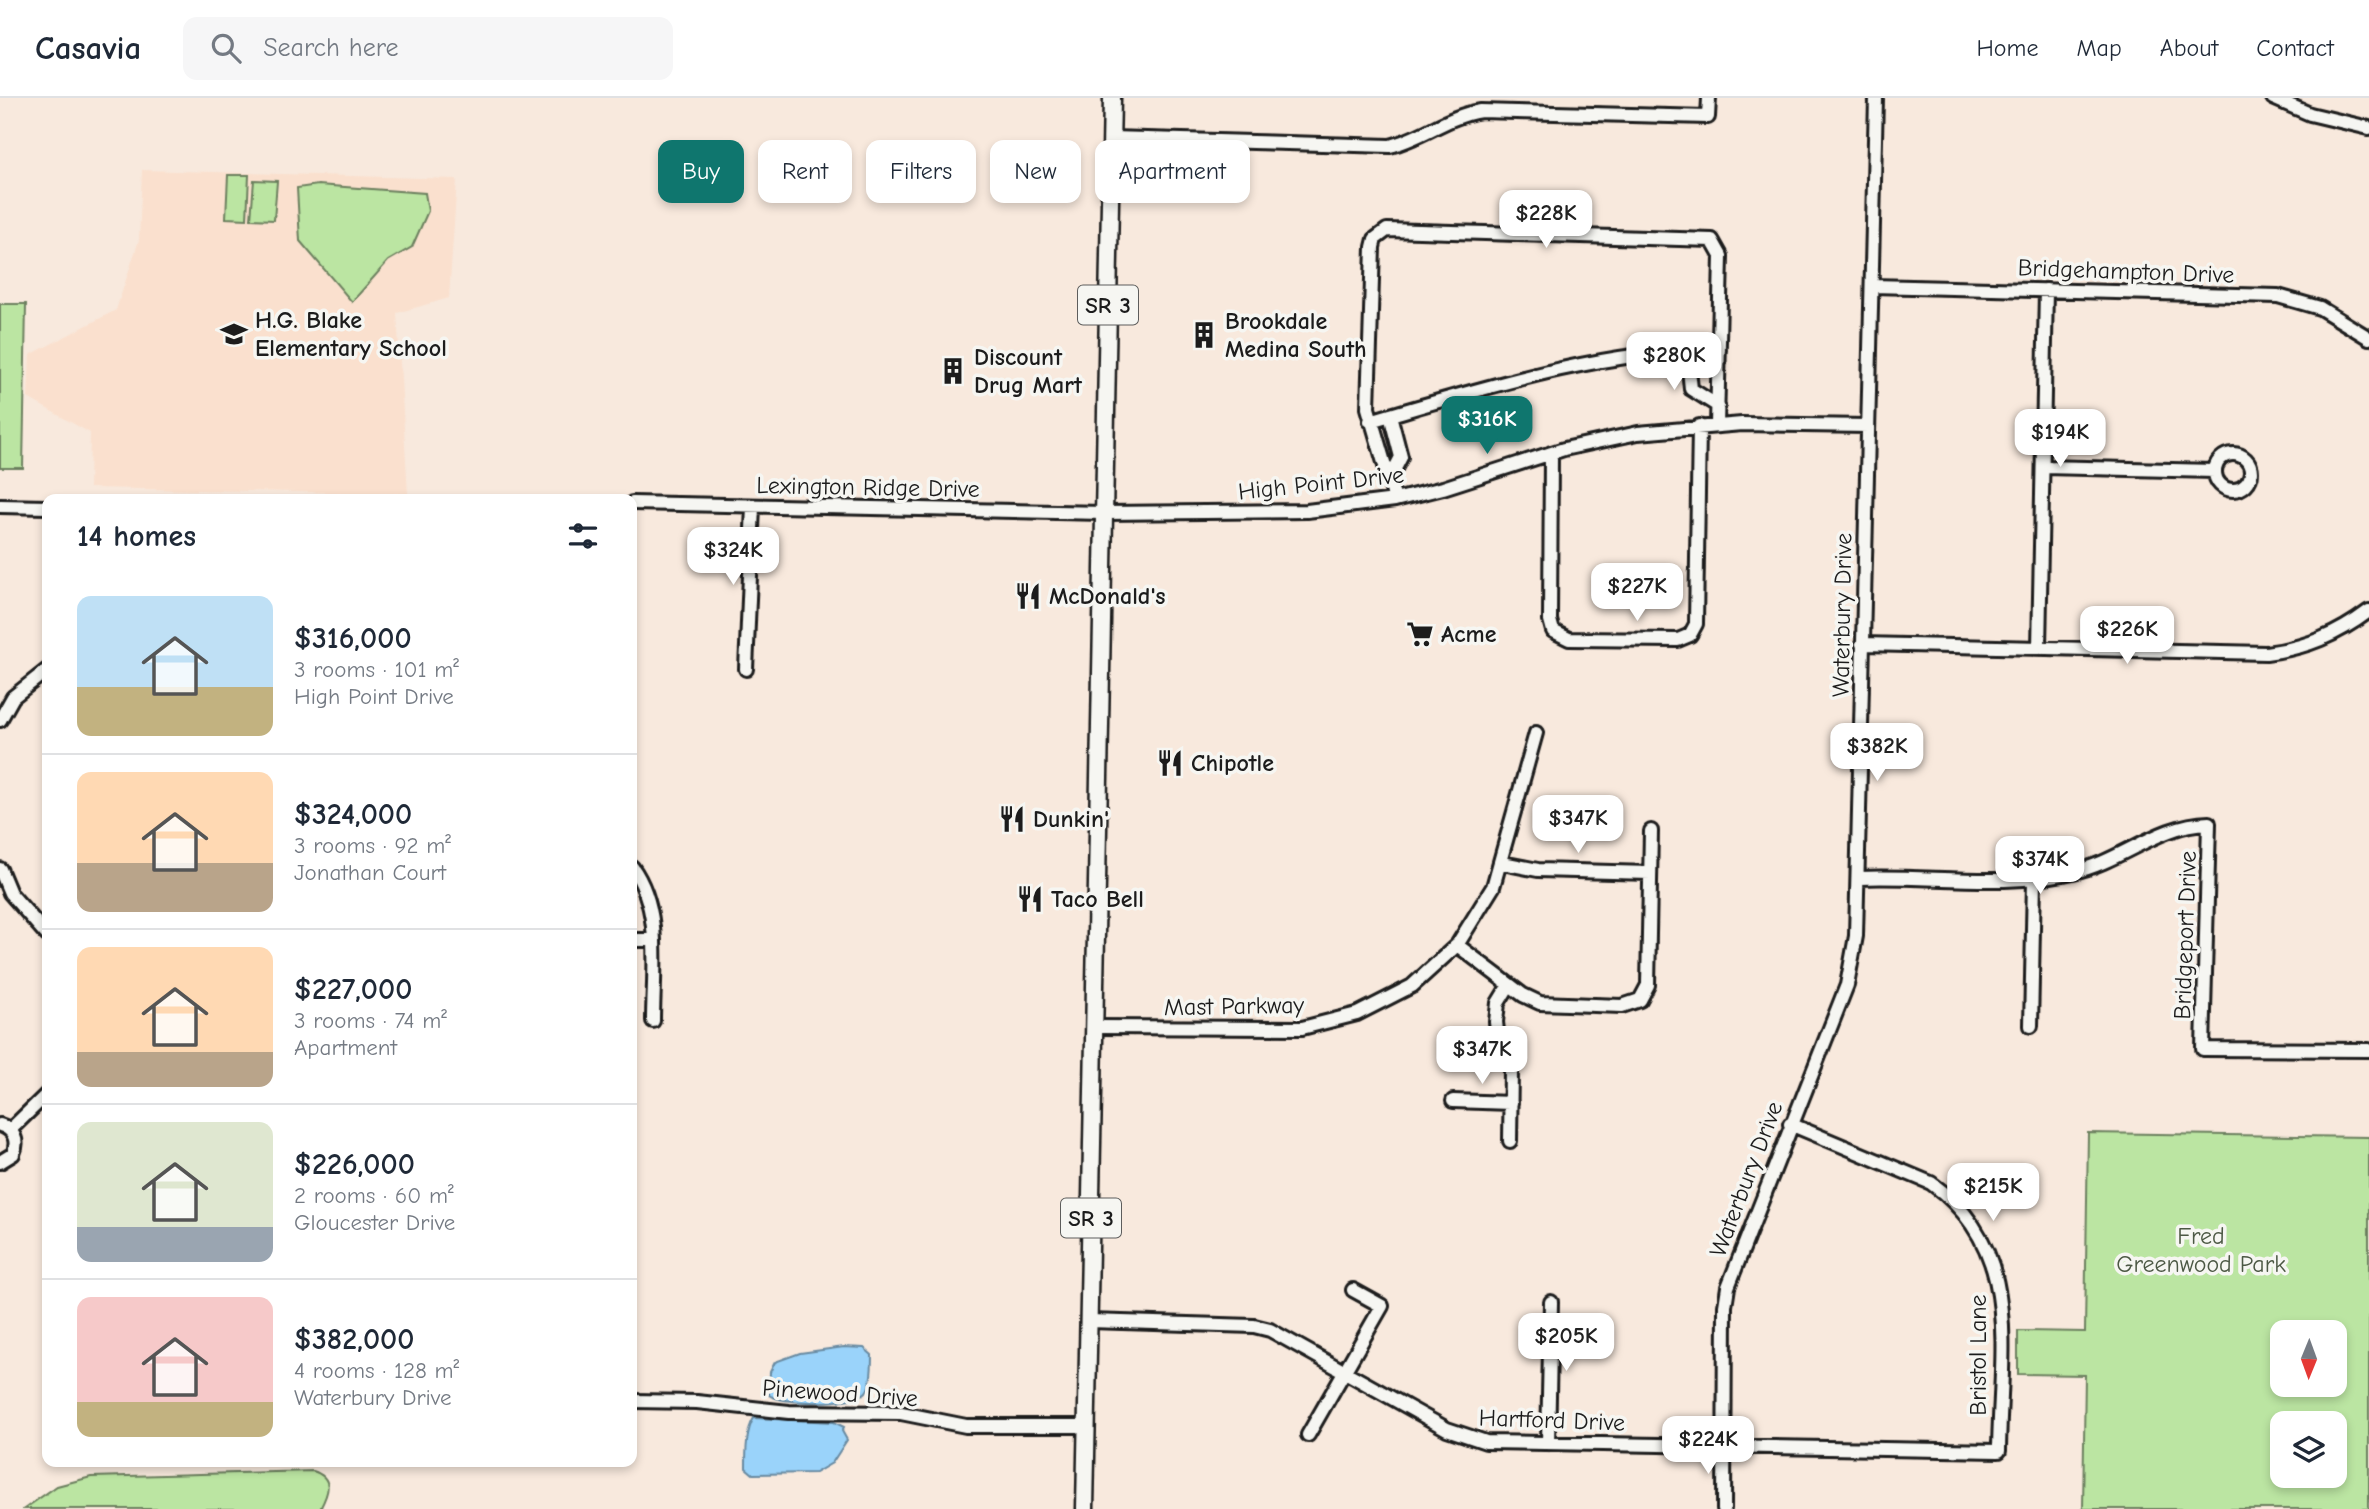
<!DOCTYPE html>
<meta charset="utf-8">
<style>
body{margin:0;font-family:"Comic Neue",sans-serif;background:#f6f6f7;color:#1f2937;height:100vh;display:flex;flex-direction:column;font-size:26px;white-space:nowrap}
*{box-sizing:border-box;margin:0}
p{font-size:23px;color:#747a83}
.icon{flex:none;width:38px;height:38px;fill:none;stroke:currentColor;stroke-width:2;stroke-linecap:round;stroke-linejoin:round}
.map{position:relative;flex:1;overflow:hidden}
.drawer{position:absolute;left:42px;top:396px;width:595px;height:973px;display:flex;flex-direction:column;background:#fff;border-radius:14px;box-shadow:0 4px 10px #0003}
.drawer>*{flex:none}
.guide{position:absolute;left:658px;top:42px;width:665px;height:63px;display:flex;gap:14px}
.needle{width:46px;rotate:181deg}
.controls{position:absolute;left:2270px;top:1222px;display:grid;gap:14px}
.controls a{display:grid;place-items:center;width:77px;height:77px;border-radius:14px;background:#fff;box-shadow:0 4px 10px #0003;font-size:35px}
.price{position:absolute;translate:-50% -60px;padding:0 16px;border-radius:14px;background:#fff;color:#222;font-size:23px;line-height:46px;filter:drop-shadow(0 2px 4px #0008)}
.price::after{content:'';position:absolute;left:50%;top:42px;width:21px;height:16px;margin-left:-10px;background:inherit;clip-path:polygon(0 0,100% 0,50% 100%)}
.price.active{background:#0f766e;color:#fff}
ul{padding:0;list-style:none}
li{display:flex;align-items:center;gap:21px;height:175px;padding:0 35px}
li+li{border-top:2px solid #e0e1e3}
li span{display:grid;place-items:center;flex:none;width:196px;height:140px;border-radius:14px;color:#555}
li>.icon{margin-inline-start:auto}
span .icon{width:84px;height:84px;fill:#fffc;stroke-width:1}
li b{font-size:30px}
h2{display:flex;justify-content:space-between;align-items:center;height:84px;padding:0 35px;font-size:30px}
.chip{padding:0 24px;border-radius:14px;background:#fff;box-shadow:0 4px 10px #0003;font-size:24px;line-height:63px}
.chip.active{background:#0f766e;color:#fff}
header{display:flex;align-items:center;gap:42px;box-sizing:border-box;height:98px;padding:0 35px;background:#fff;border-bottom:2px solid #e0e1e3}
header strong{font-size:33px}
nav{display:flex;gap:38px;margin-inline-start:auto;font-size:24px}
.search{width:490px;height:63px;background:#f6f6f7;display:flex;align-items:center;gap:18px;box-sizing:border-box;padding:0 24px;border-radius:14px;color:#747a83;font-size:26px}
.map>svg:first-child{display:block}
</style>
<header>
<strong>Casavia</strong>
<div class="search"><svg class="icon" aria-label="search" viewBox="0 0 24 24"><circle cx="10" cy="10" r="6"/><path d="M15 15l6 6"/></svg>Search here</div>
<nav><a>Home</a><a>Map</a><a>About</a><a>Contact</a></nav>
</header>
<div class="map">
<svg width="2369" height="1411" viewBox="0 0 2369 1411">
<rect width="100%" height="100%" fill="#f8e9dd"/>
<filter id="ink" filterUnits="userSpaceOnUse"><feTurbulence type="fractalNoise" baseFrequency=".0143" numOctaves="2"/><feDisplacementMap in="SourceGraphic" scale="14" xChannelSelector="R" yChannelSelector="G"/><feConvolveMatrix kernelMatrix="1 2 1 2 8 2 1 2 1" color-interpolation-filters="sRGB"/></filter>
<g filter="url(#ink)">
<path fill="#fae0ce" d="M 142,72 L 457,81 L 449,200 L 397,215 L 408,396 L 89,390 L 90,335 L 28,300 L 30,257 L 116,212 L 139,142 Z"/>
<path fill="#bbe5a2" stroke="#6c805f" stroke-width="2" fill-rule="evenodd" d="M 228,77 L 249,77 L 247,121 L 226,120 Z
M 254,82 L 277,83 L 274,122 L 251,121 Z
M 318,87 L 425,95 L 428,113 L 412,149 L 388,163 L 352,204 L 300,143 L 297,90 Z
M 0,206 L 26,206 L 23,370 L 0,370 Z
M 2088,1035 L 2369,1039 L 2369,1411 L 2083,1411 L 2085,1277 L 2018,1276 L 2018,1233 L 2085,1234 ZM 2282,1234 L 2334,1234 L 2334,1286 L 2282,1286 ZM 2282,1325 L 2334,1325 L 2334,1377 L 2282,1377 Z
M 313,1373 C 334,1380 329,1394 320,1411 L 24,1411 L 57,1388 L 91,1379 Z"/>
<path fill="#9ad3fa" stroke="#688aa1" stroke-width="2" d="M 844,1249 L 864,1250 L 872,1257 C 872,1266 872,1287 866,1294 C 855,1307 781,1307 769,1297 L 770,1274 L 775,1264 L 800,1255 Z
M 754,1320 L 834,1324 L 844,1329 L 842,1333 L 847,1342 L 832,1365 L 815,1375 L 753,1376 L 746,1370 C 746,1354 746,1332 754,1320 Z"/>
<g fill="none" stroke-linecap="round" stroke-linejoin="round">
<defs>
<path id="minor" d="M 2273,0 L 2310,16 L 2369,30
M 1111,40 L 1390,48 C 1423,40 1447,18 1481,13 L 1708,19 L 1709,0
M 1872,188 L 2278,198 L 2320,210 L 2369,240
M 1687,251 L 1691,291 L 1718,308
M 1370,323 C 1477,292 1608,250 1719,252
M 1551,355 L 1550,522 L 1553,533 L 1569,541 L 1678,542 L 1690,537 L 1696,526 L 1699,328
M2215 374a18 18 0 1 1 36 0a18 18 0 1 1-36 0Z
M 2044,369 L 2215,373
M 1389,382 L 1401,359 L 1390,317
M 1395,402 L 1368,310 L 1373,149 L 1375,141 L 1387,132 L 1712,142 L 1721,158 L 1717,327
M 632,405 L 1104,415 L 1307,413 L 1395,402 L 1443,390 L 1564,351 L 1638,335 L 1742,326 L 1868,328
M 0,408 L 47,409
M 1862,546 L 2266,555 C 2306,550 2337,537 2369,513
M 2039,550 L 2046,192
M 746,571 L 753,408
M 0,622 L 13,599 L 47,572
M 1502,765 L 1538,772 L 1650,775
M 632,769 C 663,812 653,873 653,923
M 0,771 L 10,795 L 47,837
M 1859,780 C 1930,777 2003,790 2073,774 C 2121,764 2158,726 2209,725 L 2203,951 L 2369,952
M 632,842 L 654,842
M 1457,847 L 1523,897 L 1540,905 L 1622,908 L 1640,902 L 1648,887 L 1651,733
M 1509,887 L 1498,905 L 1496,924 L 1498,942 L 1511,972 L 1510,1043
M 2031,928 L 2034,782
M 1095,929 L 1302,930 L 1357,916 L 1412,888 L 1457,847 L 1493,789 L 1536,635
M 1453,1003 L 1511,1005
M 0,1027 C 14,1031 19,1043 13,1056 L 0,1064
M 10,1032 L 47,996
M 1089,1223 L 1254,1228 L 1270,1232 L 1447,1331 L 1486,1344 L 1999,1353 C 2000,1254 2024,1151 1931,1085 L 1790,1026
M 632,1303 L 697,1304 L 789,1314 L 901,1315 L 966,1328 L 1087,1328
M 1308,1337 L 1382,1208 L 1353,1192
M 1548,1345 L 1551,1204
M 1724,1411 L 1725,1208 L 1728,1189 L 1847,887 L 1856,838 L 1876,0"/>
<path id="major" d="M 1085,1411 L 1112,0"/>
</defs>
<use href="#minor" stroke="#1c1c1c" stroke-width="18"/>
<use href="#major" stroke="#1c1c1c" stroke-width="21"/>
<use href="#minor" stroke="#f6f6f2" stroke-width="12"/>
<use href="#major" stroke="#f6f6f2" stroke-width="16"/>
</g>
</g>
<defs>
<symbol id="school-bare" viewBox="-9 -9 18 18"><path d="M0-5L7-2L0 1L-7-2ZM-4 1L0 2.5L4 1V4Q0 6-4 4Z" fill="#1c1c1c" stroke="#f6f6f2" stroke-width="2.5" paint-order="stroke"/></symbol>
<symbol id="building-bare" viewBox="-9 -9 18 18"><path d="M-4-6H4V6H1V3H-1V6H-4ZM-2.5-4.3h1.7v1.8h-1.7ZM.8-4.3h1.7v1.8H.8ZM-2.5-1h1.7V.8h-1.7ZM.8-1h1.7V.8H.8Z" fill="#1c1c1c" stroke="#f6f6f2" stroke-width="2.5" paint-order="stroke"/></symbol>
<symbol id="restaurant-bare" viewBox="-9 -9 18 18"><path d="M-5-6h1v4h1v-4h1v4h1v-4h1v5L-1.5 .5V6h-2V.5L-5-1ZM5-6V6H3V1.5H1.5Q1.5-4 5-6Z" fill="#1c1c1c" stroke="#f6f6f2" stroke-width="2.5" paint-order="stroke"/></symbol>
<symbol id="supermarket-bare" viewBox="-9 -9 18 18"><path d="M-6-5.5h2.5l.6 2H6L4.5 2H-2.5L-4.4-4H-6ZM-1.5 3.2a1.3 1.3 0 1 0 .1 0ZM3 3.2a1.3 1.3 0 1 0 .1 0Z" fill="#1c1c1c" stroke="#f6f6f2" stroke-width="2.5" paint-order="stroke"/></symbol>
</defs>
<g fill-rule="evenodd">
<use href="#school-bare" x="215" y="217" width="38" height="38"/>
<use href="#building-bare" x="1185" y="218" width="38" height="38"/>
<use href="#building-bare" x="934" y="254" width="38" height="38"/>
<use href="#restaurant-bare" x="1009" y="479" width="38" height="38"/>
<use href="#supermarket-bare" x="1401" y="517" width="38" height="38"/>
<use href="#restaurant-bare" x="1151" y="646" width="38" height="38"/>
<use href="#restaurant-bare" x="993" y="702" width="38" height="38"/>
<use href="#restaurant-bare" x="1011" y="782" width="38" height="38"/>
</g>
<g text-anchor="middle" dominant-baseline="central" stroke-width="7" stroke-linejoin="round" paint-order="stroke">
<g fill="#f6f6f2" stroke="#5d5d5c" stroke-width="2">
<rect x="1078" y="187.5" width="60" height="39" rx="5"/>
<rect x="1061" y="1100.5" width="60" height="39" rx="5"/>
</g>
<g font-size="23" font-weight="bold" fill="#1c1c1c">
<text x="1108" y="207">SR 3</text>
<text x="1091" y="1120">SR 3</text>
</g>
<g font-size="24" fill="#1c1c1c" stroke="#f6f6f2">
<text transform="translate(2126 173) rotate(2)">Bridgehampton Drive</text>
<text transform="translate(1321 385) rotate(-6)">High Point Drive</text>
<text transform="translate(868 389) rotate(1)">Lexington Ridge Drive</text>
<text transform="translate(1842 517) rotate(-89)">Waterbury Drive</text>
<text transform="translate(2185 837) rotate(-88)">Bridgeport Drive</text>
<text transform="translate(1234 908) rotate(-1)">Mast Parkway</text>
<text transform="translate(1746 1081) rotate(-69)">Waterbury Drive</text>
<text transform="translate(1978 1257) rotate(-90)">Bristol Lane</text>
<text transform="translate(840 1295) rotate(4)">Pinewood Drive</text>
<text transform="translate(1552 1322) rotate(2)">Hartford Drive</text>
</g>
<g font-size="24" font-weight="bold" fill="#1c1c1c" stroke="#f6f6f2" text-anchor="start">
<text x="255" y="222">H.G. Blake<tspan x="255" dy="28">Elementary School</tspan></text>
<text x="1225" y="223">Brookdale<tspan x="1225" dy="28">Medina South</tspan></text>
<text x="974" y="259">Discount<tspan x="974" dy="28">Drug Mart</tspan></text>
<text x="1049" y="498">McDonald's</text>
<text x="1441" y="536">Acme</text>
<text x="1191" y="665">Chipotle</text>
<text x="1033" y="721">Dunkin'</text>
<text x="1051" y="801">Taco Bell</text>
</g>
<g font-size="24" fill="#4c5844" stroke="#f6f6f2">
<text x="2201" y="1138">Fred<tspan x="2201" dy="28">Greenwood Park</tspan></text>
</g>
</g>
</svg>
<div class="controls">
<a><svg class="needle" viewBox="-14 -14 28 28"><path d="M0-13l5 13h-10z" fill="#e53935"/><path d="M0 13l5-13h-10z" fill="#747a83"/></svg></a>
<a><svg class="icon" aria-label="layers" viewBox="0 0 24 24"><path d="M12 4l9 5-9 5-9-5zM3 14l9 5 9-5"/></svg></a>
</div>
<b class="price" style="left:1546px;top:152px">$228K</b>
<b class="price" style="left:1674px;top:294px">$280K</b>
<b class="price active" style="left:1487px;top:358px">$316K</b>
<b class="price" style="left:2060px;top:371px">$194K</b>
<b class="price" style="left:733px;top:489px">$324K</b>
<b class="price" style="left:1637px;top:525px">$227K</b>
<b class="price" style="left:2127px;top:568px">$226K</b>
<b class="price" style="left:1877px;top:685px">$382K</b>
<b class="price" style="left:1578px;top:757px">$347K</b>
<b class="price" style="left:2040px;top:798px">$374K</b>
<b class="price" style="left:1482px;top:988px">$347K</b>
<b class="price" style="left:1993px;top:1125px">$215K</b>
<b class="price" style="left:1566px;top:1275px">$205K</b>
<b class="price" style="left:1708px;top:1378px">$224K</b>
<div class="guide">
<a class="chip active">Buy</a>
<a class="chip">Rent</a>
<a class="chip">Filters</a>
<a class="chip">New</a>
<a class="chip">Apartment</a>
</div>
<section class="drawer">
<h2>14 homes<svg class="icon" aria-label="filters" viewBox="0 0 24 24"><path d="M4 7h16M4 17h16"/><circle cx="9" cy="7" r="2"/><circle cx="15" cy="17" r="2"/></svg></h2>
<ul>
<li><span style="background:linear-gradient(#bfe0f5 65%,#c2b280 0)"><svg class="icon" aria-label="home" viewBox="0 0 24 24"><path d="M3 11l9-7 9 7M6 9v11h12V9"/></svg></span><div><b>$316,000</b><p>3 rooms · 101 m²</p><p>High Point Drive</p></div></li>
<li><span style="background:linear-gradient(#ffd9b3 65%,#b9a48a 0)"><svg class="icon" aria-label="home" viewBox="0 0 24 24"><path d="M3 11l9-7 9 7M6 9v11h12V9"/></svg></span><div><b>$324,000</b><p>3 rooms · 92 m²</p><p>Jonathan Court</p></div></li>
<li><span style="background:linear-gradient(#ffd9b3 75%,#b9a48a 0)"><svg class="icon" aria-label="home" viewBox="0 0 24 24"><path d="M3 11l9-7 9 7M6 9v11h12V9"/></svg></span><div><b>$227,000</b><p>3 rooms · 74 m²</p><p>Apartment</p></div></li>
<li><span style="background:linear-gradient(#dfe7d0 75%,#9aa5b1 0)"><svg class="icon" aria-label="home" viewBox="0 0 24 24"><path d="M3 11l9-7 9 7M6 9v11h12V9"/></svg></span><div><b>$226,000</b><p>2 rooms · 60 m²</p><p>Gloucester Drive</p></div></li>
<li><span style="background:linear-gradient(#f6c9c9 75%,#c2b280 0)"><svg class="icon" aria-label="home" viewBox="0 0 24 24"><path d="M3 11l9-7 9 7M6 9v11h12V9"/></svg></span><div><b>$382,000</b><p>4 rooms · 128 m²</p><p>Waterbury Drive</p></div></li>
</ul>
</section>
</div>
